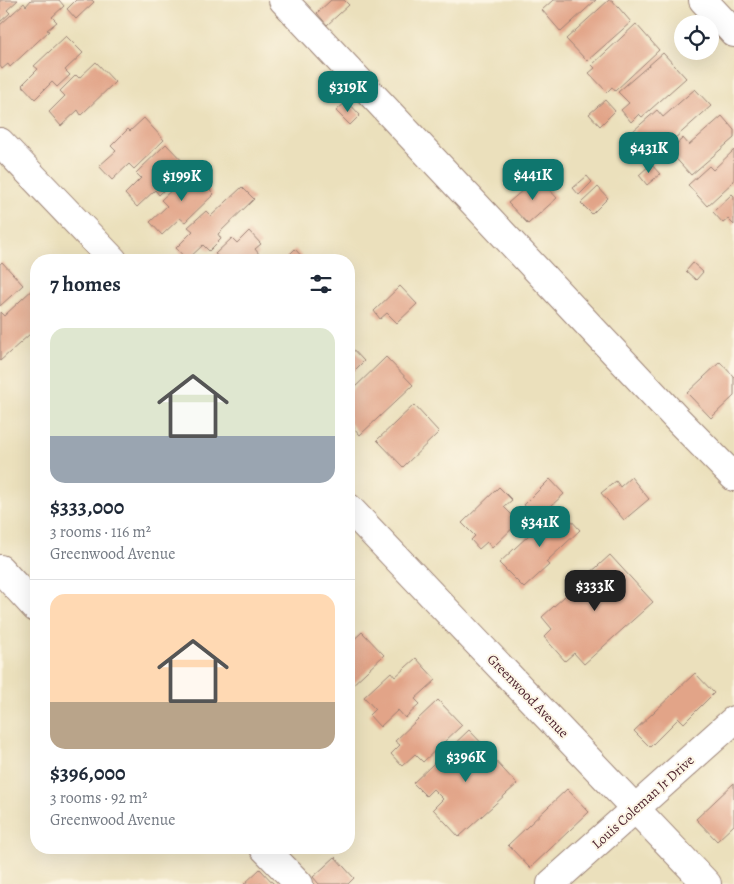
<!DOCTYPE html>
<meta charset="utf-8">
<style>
body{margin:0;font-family:Alegreya,serif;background:#f2f2f3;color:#1f2937;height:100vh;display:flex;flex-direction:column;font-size:19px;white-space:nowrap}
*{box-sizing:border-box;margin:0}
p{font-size:16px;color:#747a83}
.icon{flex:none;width:28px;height:28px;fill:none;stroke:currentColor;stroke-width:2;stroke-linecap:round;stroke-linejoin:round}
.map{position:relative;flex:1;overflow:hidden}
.panel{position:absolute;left:30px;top:254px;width:325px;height:600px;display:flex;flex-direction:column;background:#fff;border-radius:20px;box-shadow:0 5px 20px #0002}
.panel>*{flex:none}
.fabs{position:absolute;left:674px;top:15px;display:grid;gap:10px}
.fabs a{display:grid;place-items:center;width:45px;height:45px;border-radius:50%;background:#fff;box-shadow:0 5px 20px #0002;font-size:25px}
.price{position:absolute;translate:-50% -42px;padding:0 11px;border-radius:10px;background:#0f766e;color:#fff;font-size:16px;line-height:32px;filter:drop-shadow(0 1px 2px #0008)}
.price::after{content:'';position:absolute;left:50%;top:30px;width:15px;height:11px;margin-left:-8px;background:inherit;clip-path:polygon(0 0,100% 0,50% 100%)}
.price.active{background:#222;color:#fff}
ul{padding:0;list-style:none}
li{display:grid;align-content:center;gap:10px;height:265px;padding:0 20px}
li+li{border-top:1px solid #e0e1e3}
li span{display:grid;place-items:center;height:155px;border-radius:15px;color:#555}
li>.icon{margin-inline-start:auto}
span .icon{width:90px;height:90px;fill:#fffc;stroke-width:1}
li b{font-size:21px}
h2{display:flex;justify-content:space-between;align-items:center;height:60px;padding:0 20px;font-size:21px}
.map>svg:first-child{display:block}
</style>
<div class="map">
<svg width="734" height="884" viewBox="0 0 734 884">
<rect width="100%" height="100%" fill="#fcf5e5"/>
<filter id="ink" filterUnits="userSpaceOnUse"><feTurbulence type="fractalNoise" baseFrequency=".02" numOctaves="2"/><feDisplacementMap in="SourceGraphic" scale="10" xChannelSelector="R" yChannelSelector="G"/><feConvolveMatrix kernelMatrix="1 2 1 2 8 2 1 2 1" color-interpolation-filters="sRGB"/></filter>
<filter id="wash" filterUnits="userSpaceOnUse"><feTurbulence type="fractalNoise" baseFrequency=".0096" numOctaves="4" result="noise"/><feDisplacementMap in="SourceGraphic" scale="20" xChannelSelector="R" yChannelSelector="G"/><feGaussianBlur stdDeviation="1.12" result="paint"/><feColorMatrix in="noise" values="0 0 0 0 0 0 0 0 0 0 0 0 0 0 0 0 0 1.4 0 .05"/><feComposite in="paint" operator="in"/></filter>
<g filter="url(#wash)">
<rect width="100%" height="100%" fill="#ebe0bc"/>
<g id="blocks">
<path fill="#e2a488" d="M 0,0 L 18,0 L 7,10 L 10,13 L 0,22 Z
M 31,0 L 59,0 L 64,6 L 52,17 L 57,22 L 47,30 L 49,31 L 10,67 L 8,64 L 2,69 L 0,66 L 0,25 L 24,3 L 26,6 Z
M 76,0 L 92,0 L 94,2 L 76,19 L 67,9 Z
M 331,0 L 344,0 L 349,5 L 327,25 L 317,13 Z
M 553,0 L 596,0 L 561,32 L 542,10 Z
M 609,0 L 612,0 L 631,22 L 587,61 L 566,39 Z
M 636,24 L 659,50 L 615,91 L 612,87 L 607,92 L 589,73 L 595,68 L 592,65 Z
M 66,36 L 83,53 L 65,70 L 70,75 L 57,87 L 52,82 L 35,99 L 22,85 L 38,69 L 34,66 Z
M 663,53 L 686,78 L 642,117 L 639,114 L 631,122 L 621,110 L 629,103 L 618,92 Z
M 96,62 L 115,82 L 81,115 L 78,110 L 61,126 L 49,112 L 65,96 L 60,91 L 76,75 L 79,78 Z
M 695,89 L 711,106 L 655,156 L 633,131 L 657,110 L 663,117 Z
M 605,100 L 615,111 L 600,126 L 589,114 Z
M 347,101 L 360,115 L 350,125 L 336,111 Z
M 722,116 L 734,130 L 734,138 L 691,175 L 669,151 L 683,138 L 689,145 Z
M 144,118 L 164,140 L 134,169 L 129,164 L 112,180 L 99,166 L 116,151 L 111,146 L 128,129 L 130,131 Z
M 166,144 L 188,167 L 159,195 L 155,190 L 137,207 L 125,194 L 141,178 L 136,173 Z
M 734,150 L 734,181 L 707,206 L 688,185 L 709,166 L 713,170 Z
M 651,164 L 660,174 L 647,185 L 639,175 Z
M 192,171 L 214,194 L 185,222 L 180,218 L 162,235 L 150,222 L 167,206 L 161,200 Z
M 587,176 L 592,182 L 579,195 L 573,188 Z
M 538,177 L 557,198 L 528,224 L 508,203 Z
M 242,187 L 254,199 L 218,234 L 221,239 L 209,251 L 203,245 L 187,260 L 176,248 L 193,231 L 188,227 L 206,211 L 211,216 Z
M 598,187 L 608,198 L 592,214 L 581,203 Z
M 732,194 L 734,196 L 734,225 L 728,219 L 723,223 L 713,212 Z
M 249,231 L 261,244 L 255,249 L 259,254 L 253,260 L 217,260 L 220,258 L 215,254 L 232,238 L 237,243 Z
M 295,249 L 305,260 L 284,260 Z
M 2,262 L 23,285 L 0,306 L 0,264 Z
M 693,263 L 703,272 L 696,280 L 686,271 Z
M 36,286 L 36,332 L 31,336 L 30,334 L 0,361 L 0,312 L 4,316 Z
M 400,286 L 417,304 L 397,323 L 387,313 L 380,319 L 374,311 Z
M 349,345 L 364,361 L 349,376 Z
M 386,357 L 413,385 L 360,435 L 349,422 L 349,393 Z
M 720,362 L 734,377 L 734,396 L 711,418 L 687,393 Z
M 414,405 L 439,432 L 403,467 L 377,440 Z
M 631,477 L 649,499 L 624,520 L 601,493 L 616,481 L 620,487 Z
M 550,479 L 564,494 L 537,519 L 524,505 Z
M 499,487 L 512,500 L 504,507 L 519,522 L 492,548 L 487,542 L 479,549 L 471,540 L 475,536 L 462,523 Z
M 559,507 L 580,530 L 546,562 L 549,565 L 524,588 L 499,563 Z
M 610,555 L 653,602 L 584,664 L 574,653 L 565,661 L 544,637 L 552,629 L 542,617 Z
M 362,632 L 384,655 L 349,688 L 349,644 Z
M 416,658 L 436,680 L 415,699 L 420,704 L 405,718 L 398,710 L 380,727 L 369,715 L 375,709 L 364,697 L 391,672 L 395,677 Z
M 695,673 L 714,693 L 684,723 L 679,718 L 650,747 L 634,731 Z
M 438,700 L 462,725 L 423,762 L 415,754 L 402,766 L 391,754 L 400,745 L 395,741 Z
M 469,730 L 492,754 L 478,767 L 491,756 L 517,784 L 459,837 L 433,809 L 443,799 L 433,789 L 426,796 L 413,783 Z
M 734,783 L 734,825 L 717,841 L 696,819 Z
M 567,789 L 589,812 L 530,868 L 508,845 Z
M 335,857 L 354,878 L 348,884 L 319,884 L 313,877 Z
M 260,869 L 274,884 L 244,884 Z"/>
</g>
</g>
<g filter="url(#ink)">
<use href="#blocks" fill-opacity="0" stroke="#9a8074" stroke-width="1"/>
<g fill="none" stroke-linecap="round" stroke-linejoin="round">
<defs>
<path id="minor" d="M 283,0 L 678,420 L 734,477
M 703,0 L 734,33
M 0,142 L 113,260
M 349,508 L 707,884
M 0,569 L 36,608
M 264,848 L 299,884
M 551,884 L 734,720"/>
</defs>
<use href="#minor" stroke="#9a8074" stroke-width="30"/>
<use href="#minor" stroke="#fff" stroke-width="28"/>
</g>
</g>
<g text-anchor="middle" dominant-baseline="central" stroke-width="4" stroke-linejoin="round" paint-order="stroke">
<g font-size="14" fill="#4a1f2b" stroke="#fcf5e5">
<text transform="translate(528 696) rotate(46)">Greenwood Avenue</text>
<text transform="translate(643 802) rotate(-42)">Louis Coleman Jr Drive</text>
</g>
</g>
</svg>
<div class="fabs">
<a><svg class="icon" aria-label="locate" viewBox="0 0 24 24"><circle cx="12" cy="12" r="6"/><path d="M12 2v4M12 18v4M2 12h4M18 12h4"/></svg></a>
</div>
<b class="price" style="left:348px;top:113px">$319K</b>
<b class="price" style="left:649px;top:174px">$431K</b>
<b class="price" style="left:533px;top:201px">$441K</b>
<b class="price" style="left:182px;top:202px">$199K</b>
<b class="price" style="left:540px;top:548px">$341K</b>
<b class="price active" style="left:595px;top:612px">$333K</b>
<b class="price" style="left:466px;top:783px">$396K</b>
<section class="panel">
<h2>7 homes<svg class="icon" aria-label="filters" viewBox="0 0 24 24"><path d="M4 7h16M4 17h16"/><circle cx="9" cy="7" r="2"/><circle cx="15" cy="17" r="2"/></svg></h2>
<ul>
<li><span style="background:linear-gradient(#dfe7d0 70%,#9aa5b1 0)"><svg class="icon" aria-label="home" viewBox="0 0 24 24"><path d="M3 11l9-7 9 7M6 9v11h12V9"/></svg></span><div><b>$333,000</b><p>3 rooms · 116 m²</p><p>Greenwood Avenue</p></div></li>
<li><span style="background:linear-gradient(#ffd9b3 70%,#b9a48a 0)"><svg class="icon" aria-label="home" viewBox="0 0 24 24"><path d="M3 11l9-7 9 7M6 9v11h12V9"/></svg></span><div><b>$396,000</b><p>3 rooms · 92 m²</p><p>Greenwood Avenue</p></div></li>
</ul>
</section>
</div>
